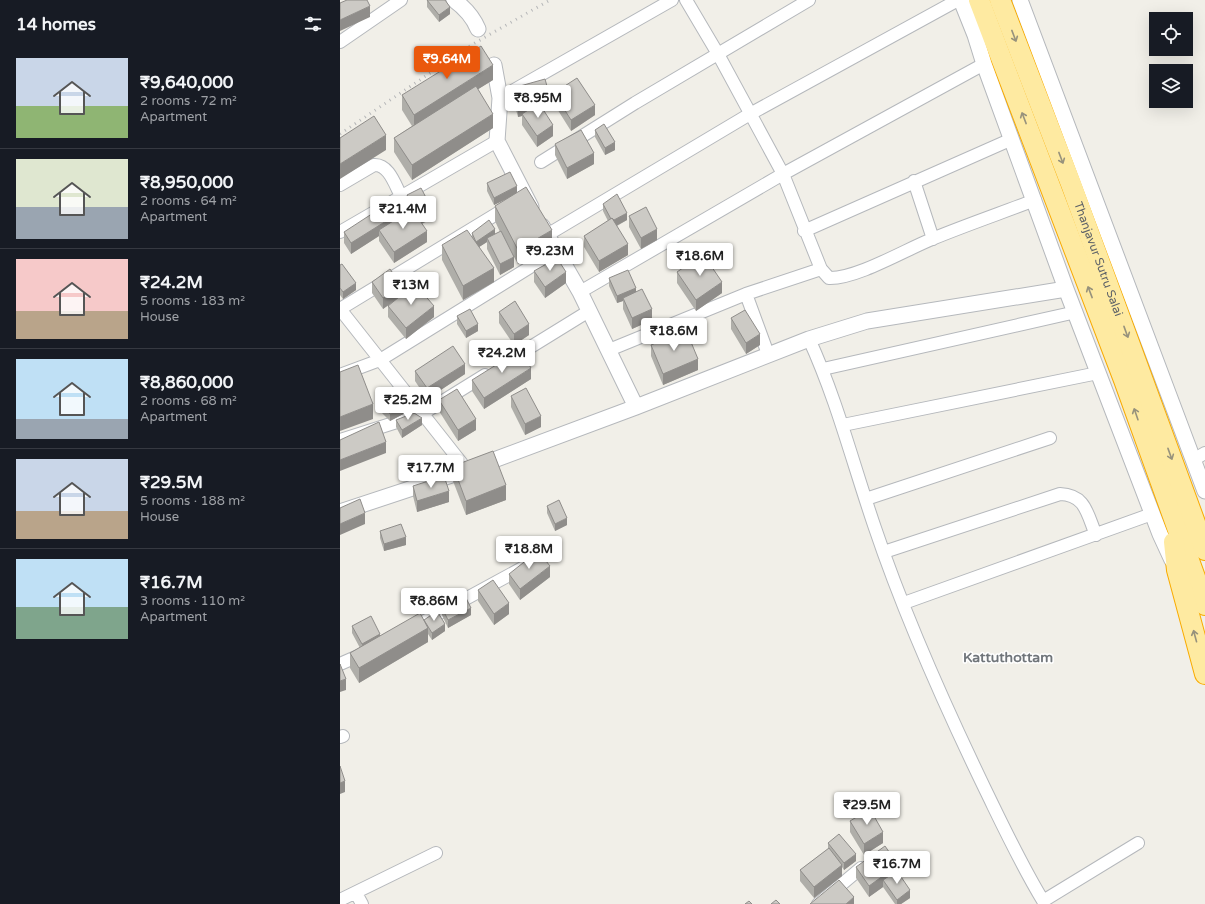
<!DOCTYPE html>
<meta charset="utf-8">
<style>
body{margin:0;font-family:"Varela Round",sans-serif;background:#20242c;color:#f1f3f6;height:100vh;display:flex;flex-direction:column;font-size:15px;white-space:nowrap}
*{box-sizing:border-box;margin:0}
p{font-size:13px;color:#9ea1a6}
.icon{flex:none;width:22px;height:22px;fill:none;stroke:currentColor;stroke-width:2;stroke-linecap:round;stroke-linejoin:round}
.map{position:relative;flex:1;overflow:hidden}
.drawer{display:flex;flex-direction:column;background:#171b24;width:340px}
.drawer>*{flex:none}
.controls{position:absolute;left:809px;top:12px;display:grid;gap:8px}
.controls a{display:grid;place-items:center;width:44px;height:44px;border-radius:0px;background:#171b24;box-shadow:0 4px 16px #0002;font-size:20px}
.price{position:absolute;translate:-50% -34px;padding:0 9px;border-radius:4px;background:#fff;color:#222;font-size:13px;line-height:26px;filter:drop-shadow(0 1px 2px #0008)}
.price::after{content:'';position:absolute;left:50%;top:24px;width:12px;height:9px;margin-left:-6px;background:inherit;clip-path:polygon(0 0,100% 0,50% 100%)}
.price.current{background:#ea580c;color:#fff}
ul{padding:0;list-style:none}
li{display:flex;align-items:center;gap:12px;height:100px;padding:0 16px}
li+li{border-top:1px solid #363941}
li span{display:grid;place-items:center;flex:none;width:112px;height:80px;border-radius:0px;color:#555}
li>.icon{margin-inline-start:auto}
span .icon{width:48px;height:48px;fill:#fffc;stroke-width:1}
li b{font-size:17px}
h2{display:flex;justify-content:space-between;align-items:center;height:48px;padding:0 16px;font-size:17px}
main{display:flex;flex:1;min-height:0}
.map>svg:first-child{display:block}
</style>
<main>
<section class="drawer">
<h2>14 homes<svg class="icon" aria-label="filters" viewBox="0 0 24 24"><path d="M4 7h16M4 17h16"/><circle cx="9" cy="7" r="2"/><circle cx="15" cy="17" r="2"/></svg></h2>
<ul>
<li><span style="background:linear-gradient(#c9d6e8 60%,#8fb573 0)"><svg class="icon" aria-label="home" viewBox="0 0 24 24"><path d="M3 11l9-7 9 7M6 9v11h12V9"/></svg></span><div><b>₹9,640,000</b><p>2 rooms · 72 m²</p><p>Apartment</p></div></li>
<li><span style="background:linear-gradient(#dfe7d0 60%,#9aa5b1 0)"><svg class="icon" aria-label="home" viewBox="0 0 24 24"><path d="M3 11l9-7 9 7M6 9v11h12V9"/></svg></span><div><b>₹8,950,000</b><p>2 rooms · 64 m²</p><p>Apartment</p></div></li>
<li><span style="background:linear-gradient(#f6c9c9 65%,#b9a48a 0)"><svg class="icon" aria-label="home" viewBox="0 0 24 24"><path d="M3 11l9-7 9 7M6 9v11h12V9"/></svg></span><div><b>₹24.2M</b><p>5 rooms · 183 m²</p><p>House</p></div></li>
<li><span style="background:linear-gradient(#bfe0f5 75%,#9aa5b1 0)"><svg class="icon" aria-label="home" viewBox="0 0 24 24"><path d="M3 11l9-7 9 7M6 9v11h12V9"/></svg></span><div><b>₹8,860,000</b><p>2 rooms · 68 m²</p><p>Apartment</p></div></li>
<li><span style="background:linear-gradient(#c9d6e8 65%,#b9a48a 0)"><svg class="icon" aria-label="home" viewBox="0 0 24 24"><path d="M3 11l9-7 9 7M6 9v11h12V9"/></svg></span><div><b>₹29.5M</b><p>5 rooms · 188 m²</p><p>House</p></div></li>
<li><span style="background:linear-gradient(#bfe0f5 60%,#7fa58c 0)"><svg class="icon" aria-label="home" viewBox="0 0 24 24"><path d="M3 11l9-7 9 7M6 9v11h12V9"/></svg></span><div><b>₹16.7M</b><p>3 rooms · 110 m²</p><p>Apartment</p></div></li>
</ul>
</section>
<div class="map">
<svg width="865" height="904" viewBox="0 0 865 904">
<rect width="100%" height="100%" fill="#f1efe8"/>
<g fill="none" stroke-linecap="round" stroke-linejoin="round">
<defs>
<path id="minor" d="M 346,0 L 378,54 L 443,174 L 481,269 L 489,278 C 516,279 565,250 592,239 C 626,225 661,213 695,200
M 0,42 L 61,0
M 160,98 L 332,0
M 201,162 L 295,103 L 469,0
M 574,181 L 593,239
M 0,185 L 34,165 C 49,164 55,185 61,196
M 464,231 L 672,139
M 0,232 L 157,141
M 207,235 L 410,114 L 618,0
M 240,292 L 443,174 L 644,64
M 406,294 L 428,354
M 0,309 L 168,207
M 0,309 L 127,470
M 469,339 C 497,400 513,464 535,528 C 565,617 604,704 645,789 C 664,828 682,867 705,904
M 269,350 L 406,294 L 481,269
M 168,361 L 249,311
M 483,369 L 736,312
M 0,375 L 40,360 L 216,251
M 503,425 L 758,373
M 0,440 L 82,414 L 145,375
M 853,460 L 865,453
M 526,499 L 710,438
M 544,552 L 720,494 C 746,495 747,514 756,535
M 564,603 L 812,514
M 85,621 L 206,555
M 0,664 L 25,653
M 0,737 L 3,736
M 16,893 L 22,904
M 0,900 L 96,853
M 703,901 L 798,843
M 478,904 L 521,868"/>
<path id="tertiary" d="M 114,0 C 125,8 133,17 138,29
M 621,0 L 635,35 L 644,64 L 726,289 L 820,534 L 832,560
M 680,0 L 865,491
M 154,65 L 160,98 L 157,141 L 191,207
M 202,226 L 240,292 L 296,407
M 0,512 L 127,470 L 296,407 L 469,339 L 527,321 L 726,289"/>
<g id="trunk">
<path d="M 639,0 L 784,380 L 865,605"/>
<path id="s1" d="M 660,0 L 731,184 L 865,550"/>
<path d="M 834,542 L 837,570 L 865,674"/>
</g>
</defs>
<use href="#minor" stroke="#b5b8bc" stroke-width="14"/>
<use href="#tertiary" stroke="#b5b8bc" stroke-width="17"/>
<use href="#trunk" stroke="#f9ab00" stroke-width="22"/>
<use href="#minor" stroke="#fff" stroke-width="12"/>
<use href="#tertiary" stroke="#fff" stroke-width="15"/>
<use href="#trunk" stroke="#feeaa1" stroke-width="20"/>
<path stroke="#b6b7b8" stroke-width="3" stroke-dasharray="1 5" stroke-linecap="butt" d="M 0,134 L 133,44 L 210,0"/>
</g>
<path fill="#afaea9" d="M 87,0 L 110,14 L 99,22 L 87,7 Z
M 153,80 L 138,89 L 153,128 L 72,180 L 54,152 L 54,138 L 72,126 L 62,110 L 62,95 Z
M 173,88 L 210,108 L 203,110 L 213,136 L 197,147 L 182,125 L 182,116 L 178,117 L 173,99 Z
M 214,93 L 255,115 L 231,131 L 214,104 Z
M 255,130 L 275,150 L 265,155 L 255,137 Z
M 215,144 L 254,164 L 227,179 L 215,155 Z
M 147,183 L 177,193 L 212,244 L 178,264 L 174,257 L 174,267 L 160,275 L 147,249 L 147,242 L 139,247 L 154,282 L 123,300 L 102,260 L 102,245 L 132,237 L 132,233 L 155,234 L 160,232 L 155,221 L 155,206 L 170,197 L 154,205 L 147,191 Z
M 67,195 L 93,218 L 82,224 L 87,242 L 54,263 L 39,241 L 39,236 L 11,254 L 4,243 L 4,232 L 51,222 L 71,209 L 67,202 Z
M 263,204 L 287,220 L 277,226 L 288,255 L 259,272 L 244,247 L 244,236 L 268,221 L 263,211 Z
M 289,216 L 317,240 L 301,249 L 289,227 Z
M 0,265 L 16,290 L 3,299 L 0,295 Z
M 194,271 L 226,283 L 205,298 L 194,282 Z
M 337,272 L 382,293 L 356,311 L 337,283 Z
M 269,278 L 296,292 L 312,320 L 292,329 L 283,309 L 283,301 L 277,303 L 269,286 Z
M 32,282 L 61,295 L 94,317 L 66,339 L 48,317 L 48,306 L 51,303 L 43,309 L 32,293 Z
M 159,312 L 189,335 L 174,345 L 159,323 Z
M 117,316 L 138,331 L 126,338 L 117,324 Z
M 391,318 L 420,345 L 406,354 L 391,329 Z
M 311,345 L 358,370 L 323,385 L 311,356 Z
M 75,371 L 125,374 L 87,399 L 75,381 Z
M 191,379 L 144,409 L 132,391 L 132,380 Z
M 171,396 L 201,427 L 185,435 L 171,407 Z
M 99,400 L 136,430 L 118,441 L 99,411 Z
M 41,405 L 71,410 L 50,421 L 41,412 Z
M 56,420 L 82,425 L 62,438 L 56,427 Z
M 113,466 L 166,500 L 126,515 L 113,481 Z
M 73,486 L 109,502 L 77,512 L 73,496 Z
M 207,506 L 227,525 L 215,531 L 207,513 Z
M 40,531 L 66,545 L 44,551 L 40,538 Z
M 169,574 L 210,577 L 180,600 L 169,584 Z
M 138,590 L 169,614 L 154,625 L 138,601 Z
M 102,608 L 131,615 L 108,628 L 102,615 Z
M 84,620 L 105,631 L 92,640 L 88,634 L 88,642 L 19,683 L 10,668 L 10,653 L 20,648 L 12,633 L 12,626 L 40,636 Z
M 510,821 L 543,843 L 524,855 L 510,832 Z
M 488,843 L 516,861 L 504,870 L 502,867 L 502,876 L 474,898 L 460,881 L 460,870 L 488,849 Z
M 516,867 L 558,872 L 570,898 L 561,904 L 555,904 L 543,887 L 529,897 L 516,878 Z"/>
<path fill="#8f8d8a" d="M 30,6 L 30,17 L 0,31 L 0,20 Z
M 110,7 L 110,14 L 99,22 L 99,15 Z
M 153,65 L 153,80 L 74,129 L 74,115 Z
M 210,97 L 210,108 L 183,115 L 182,114 L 182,116 L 178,117 L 178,106 Z
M 255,105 L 255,115 L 231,131 L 231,120 Z
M 153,114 L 153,128 L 72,180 L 72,165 Z
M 213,125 L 213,136 L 197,147 L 197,136 Z
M 46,135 L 46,150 L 0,179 L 0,164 Z
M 275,142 L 275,150 L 265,155 L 265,148 Z
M 254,153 L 254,164 L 227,179 L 227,168 Z
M 177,186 L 177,194 L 154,205 L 154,198 Z
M 93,211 L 93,218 L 78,225 L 78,218 Z
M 287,213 L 287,220 L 272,228 L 272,221 Z
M 51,218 L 51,229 L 39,230 L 39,236 L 11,254 L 11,243 Z
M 155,229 L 155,237 L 147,238 L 147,242 L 136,249 L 136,242 Z
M 317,229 L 317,240 L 301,249 L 301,238 Z
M 212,230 L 212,244 L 178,264 L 178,250 Z
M 87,231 L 87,242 L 54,263 L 54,252 Z
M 288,244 L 288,255 L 259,272 L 259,261 Z
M 174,257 L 174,267 L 160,275 L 160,264 Z
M 154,268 L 154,282 L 123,300 L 123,286 Z
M 226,272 L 226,283 L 205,298 L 205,287 Z
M 382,282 L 382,293 L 356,311 L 356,300 Z
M 16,283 L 16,290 L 3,299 L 3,292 Z
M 61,285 L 61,296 L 43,309 L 43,298 Z
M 296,288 L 296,295 L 283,298 L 283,301 L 277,303 L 277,296 Z
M 94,306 L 94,317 L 66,339 L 66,328 Z
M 312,309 L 312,320 L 292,329 L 292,318 Z
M 138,324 L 138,331 L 126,338 L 126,331 Z
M 189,324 L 189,335 L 174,345 L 174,334 Z
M 420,334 L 420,345 L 406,354 L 406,343 Z
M 358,359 L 358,370 L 323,385 L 323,374 Z
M 125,364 L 125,374 L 87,399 L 87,388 Z
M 191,368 L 191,379 L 144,409 L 144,398 Z
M 71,403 L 71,410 L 50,421 L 50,414 Z
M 33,404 L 33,419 L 0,431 L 0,417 Z
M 201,416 L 201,427 L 185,435 L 185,424 Z
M 82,418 L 82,425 L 62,438 L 62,430 Z
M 136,419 L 136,430 L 118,441 L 118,430 Z
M 46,442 L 46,453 L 0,471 L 0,460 Z
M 166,485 L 166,500 L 126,515 L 126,501 Z
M 109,491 L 109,502 L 77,512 L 77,501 Z
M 25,513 L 25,524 L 0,535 L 0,524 Z
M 227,518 L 227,525 L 215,531 L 215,524 Z
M 66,537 L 66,545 L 44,551 L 44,544 Z
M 210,566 L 210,577 L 180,600 L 180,589 Z
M 169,603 L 169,614 L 154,625 L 154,614 Z
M 131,608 L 131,615 L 108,628 L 108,620 Z
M 105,624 L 105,631 L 92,640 L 92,633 Z
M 88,628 L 88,642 L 19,683 L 19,668 Z
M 40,634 L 40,641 L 22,651 L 22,644 Z
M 6,679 L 6,690 L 0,692 L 0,681 Z
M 5,781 L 5,792 L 0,794 L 0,783 Z
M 543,832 L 543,843 L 524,855 L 524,844 Z
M 516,854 L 516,861 L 504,870 L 504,863 Z
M 502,865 L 502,876 L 474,898 L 474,887 Z
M 558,865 L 558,876 L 543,880 L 543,887 L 529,897 L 529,886 Z
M 570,890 L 570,898 L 561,904 L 557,904 L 557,900 Z
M 514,897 L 514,904 L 506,904 Z"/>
<path fill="#cccac5" stroke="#8f8d8a" d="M 7,0 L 27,0 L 30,6 L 0,20 L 0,3 Z
M 87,0 L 105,0 L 110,7 L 99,15 Z
M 141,46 L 153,65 L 74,115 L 62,95 Z
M 237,78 L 255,105 L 231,120 L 214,93 Z
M 205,79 L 210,97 L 178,106 L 173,88 Z
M 136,86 L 153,114 L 72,165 L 54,138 Z
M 199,103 L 213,125 L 197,136 L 182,114 Z
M 34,116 L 46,135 L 0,164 L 0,138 Z
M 264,124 L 275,142 L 265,148 L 255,130 Z
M 241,130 L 254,153 L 227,168 L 215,144 Z
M 170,172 L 177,186 L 154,198 L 147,183 Z
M 186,187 L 212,230 L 178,250 L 155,206 Z
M 81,188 L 93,211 L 78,218 L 67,195 Z
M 277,194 L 287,213 L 274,220 L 272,218 L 271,219 L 263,204 Z
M 44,206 L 51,218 L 11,243 L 4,232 Z
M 306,207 L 317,229 L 301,238 L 289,216 Z
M 72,209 L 87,231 L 54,252 L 39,230 Z
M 272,218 L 288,244 L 259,261 L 244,236 Z
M 149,220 L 155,229 L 136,242 L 132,233 Z
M 127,230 L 154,268 L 123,286 L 102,245 Z
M 161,231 L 174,257 L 160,264 L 147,238 Z
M 363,254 L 382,282 L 356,300 L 337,272 Z
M 217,258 L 226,272 L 205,287 L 194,271 Z
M 2,264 L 16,283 L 3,292 L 0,288 L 0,265 Z
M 50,269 L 61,285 L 43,298 L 32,282 Z
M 288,270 L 296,288 L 277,296 L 269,278 Z
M 75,284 L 94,306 L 66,328 L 48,306 Z
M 302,289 L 312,309 L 292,318 L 283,298 Z
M 175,301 L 189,324 L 174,334 L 159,312 Z
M 130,309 L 138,324 L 126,331 L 117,316 Z
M 405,310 L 420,334 L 406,343 L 391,318 Z
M 346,330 L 358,359 L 323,374 L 311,345 Z
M 113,346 L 125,364 L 87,388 L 75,371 Z
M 180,350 L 191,368 L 144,398 L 132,380 Z
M 18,365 L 33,404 L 0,417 L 0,372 Z
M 186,388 L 201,416 L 185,424 L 171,396 Z
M 57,389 L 71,403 L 50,414 L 41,405 Z
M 117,389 L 136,419 L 118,430 L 99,400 Z
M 74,413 L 82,418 L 62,430 L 56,420 Z
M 39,422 L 46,442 L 0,460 L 0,440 Z
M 153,451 L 166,485 L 126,501 L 113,466 Z
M 104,476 L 109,491 L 77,501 L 73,486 Z
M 20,499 L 25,513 L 0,524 L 0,508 Z
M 219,500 L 227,518 L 215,524 L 207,506 Z
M 61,524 L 66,537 L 44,544 L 40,531 Z
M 198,551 L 210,566 L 180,589 L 169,574 Z
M 153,580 L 169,603 L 154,614 L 138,590 Z
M 125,596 L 131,608 L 108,620 L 102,608 Z
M 97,611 L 105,624 L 92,633 L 84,620 Z
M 80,613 L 88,628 L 19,668 L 10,653 Z
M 31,616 L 40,634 L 22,644 L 12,626 Z
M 0,664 L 6,679 L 0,681 Z
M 0,766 L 5,781 L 0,783 Z
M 530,809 L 543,832 L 524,844 L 510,821 Z
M 499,834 L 516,854 L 504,863 L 488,843 Z
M 545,846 L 558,865 L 529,886 L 516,867 Z
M 489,848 L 502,865 L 474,887 L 460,870 Z
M 557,871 L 570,890 L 557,900 L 543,880 Z
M 499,880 L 514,897 L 506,904 L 470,904 Z
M 436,900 L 440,904 L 431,904 Z
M 409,901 L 412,904 L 405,904 Z"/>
<defs><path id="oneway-shaft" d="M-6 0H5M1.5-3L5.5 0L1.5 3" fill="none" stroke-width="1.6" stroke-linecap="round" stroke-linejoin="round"/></defs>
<g stroke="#97927c">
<use href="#oneway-shaft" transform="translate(674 36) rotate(69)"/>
<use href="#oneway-shaft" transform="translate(684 118) rotate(-111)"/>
<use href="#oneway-shaft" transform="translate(721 158) rotate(69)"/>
<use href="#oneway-shaft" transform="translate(750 292) rotate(-111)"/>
<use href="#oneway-shaft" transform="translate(786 332) rotate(70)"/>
<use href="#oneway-shaft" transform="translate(796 414) rotate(-109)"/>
<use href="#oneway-shaft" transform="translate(830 454) rotate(70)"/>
<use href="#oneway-shaft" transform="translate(855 636) rotate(-105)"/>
</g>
<g text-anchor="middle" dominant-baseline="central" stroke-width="3" stroke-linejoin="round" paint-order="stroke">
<g font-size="12" fill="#5f6368" stroke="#fff">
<text stroke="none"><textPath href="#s1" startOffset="277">Thanjavur Sutru Salai</textPath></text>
</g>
<g font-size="14" font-weight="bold" fill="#70757a" stroke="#fff">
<text x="668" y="657">Kattuthottam</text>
</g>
</g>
</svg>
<div class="controls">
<a><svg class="icon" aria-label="locate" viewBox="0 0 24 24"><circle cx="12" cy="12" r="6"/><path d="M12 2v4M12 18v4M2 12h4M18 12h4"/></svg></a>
<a><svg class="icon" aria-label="layers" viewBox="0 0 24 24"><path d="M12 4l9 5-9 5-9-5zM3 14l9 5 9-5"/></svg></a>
</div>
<b class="price current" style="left:107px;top:80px">₹9.64M</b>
<b class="price" style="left:198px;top:119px">₹8.95M</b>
<b class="price" style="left:63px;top:230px">₹21.4M</b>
<b class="price" style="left:210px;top:272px">₹9.23M</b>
<b class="price" style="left:360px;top:277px">₹18.6M</b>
<b class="price" style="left:71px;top:306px">₹13M</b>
<b class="price" style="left:334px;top:352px">₹18.6M</b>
<b class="price" style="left:162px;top:374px">₹24.2M</b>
<b class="price" style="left:68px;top:421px">₹25.2M</b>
<b class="price" style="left:91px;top:489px">₹17.7M</b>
<b class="price" style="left:189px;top:570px">₹18.8M</b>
<b class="price" style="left:94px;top:622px">₹8.86M</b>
<b class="price" style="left:527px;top:826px">₹29.5M</b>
<b class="price" style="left:557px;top:885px">₹16.7M</b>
</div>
</main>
